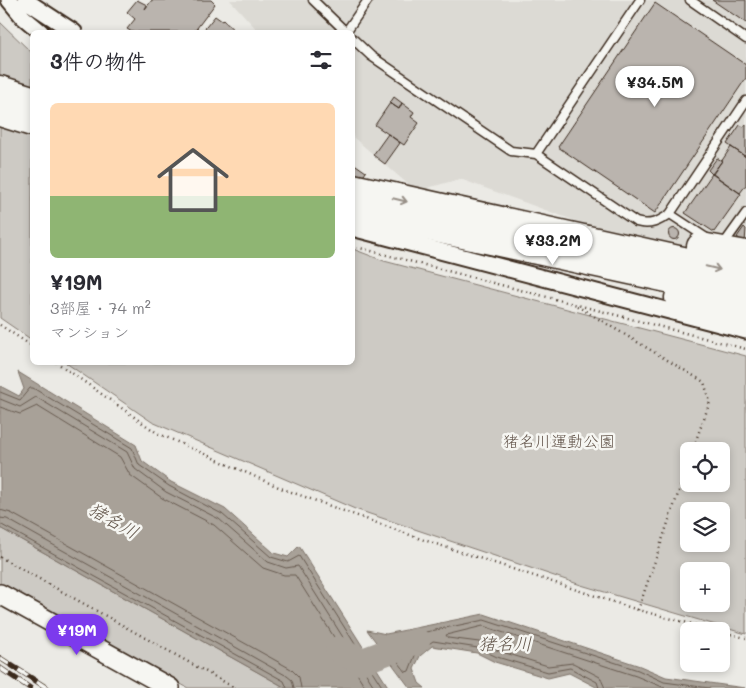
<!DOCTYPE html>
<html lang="ja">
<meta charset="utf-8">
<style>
body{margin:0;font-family:Mali,"Klee One",sans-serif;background:#f2f2f3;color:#2b2b33;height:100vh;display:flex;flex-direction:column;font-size:19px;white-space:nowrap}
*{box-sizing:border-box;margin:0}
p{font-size:16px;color:#7c7c81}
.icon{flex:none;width:28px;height:28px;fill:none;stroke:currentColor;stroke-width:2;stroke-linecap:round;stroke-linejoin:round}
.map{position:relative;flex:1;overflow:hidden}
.drawer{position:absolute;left:30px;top:30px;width:325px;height:335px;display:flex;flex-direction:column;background:#fff;border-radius:8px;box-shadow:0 2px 8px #0003}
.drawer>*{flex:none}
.controls{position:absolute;left:680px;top:442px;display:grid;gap:10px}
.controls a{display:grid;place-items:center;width:50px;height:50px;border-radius:8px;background:#fff;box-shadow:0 2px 8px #0003;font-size:25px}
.price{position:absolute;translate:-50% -42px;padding:0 11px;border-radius:18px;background:#fff;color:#222;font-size:16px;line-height:32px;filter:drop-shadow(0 1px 2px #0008)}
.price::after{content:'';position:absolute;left:50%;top:30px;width:15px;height:11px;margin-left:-8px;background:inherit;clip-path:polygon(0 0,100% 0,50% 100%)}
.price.on{background:#7c3aed;color:#fff}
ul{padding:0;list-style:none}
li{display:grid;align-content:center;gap:10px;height:265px;padding:0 20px}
li span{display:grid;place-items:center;height:155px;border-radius:8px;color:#555}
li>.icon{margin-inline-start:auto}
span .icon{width:90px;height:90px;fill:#fffc;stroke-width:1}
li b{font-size:21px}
h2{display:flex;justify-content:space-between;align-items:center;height:60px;padding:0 20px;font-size:21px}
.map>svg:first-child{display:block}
</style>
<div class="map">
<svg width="746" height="688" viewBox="0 0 746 688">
<rect width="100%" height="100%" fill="#ebeae5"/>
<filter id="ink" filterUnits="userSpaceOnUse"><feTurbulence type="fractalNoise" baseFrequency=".02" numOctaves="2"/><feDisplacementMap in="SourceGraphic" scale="10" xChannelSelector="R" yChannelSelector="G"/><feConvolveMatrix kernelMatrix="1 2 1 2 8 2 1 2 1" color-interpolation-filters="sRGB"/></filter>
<g filter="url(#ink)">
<path fill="#dcdad4" d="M 230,0 L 746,0 L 746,283 L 460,179 L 416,191 L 353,137 L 352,32 L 259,32 Z"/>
<path fill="#cdcac4" stroke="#847a71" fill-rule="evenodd" d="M 0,22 L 32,53 L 32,340 L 0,318 Z
M 353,249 L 384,261 L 746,356 L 746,634 L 581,585 L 355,509 L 152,422 L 66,363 L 352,362 ZM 689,451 L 721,451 L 721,484 L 689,484 ZM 721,511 L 721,544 L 689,544 L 689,511 ZM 689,571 L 721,571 L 721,604 L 689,604 Z
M 0,528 L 286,688 L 188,688 L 0,585 Z"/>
<path fill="#a8a198" stroke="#7c7167" d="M 18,372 L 136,445 L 142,461 L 171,482 L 225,509 L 274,553 L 288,557 L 299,546 L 389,688 L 286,688 L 0,528 L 0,386 L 19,396 L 24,389 Z
M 484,614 L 640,666 L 666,677 L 745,688 L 598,688 L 569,673 L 548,678 L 495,662 L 477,653 L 432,646 L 420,656 L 414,669 L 419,683 L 425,688 L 410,688 L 367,630 L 386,634 Z"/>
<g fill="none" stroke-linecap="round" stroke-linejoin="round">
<path stroke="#675a4f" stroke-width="1" d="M 0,392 L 20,400 L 30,388 L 33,388 L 132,448 L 139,465 L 169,486 L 222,514 L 271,557 L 288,562 L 299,556 L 383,688
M 0,399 L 20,407 L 36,397 L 127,452 L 135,469 L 166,492 L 219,519 L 268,562 L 286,568 L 298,566 L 375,688
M 0,407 L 20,414 L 37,406 L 120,457 L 130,475 L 162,498 L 214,525 L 263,568 L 284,575 L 295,575 L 366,688
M 0,510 L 11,513 L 291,669 L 299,677 L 301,688
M 0,518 L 7,519 L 287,676 L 292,680 L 294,688
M 0,524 L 284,681 L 287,688
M 415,639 L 417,643 L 411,649 L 406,658 L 403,659 L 394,644 Z
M 599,688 L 597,682 L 570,668 L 548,672 L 497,657 L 478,648 L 433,641 L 416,653 L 409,671 L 406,672 L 382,641 L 484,620 L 638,670 L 664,682 L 709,688
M 605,688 L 600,677 L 573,663 L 548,666 L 499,651 L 479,642 L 448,638 L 446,635 L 483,626 L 636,676 L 665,688"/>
<path stroke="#a8a198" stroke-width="26" d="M 338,649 L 360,662 L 417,641"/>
</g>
<path fill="#bab4ae" stroke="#3b2a1e" d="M 137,0 L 147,5 L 145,9 L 152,0 L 211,0 L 215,4 L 194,32 L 132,32 L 127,29 L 135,19 L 127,12 Z
M 712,0 L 746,0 L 746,23 Z
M 655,3 L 746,65 L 746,78 L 655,213 L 558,147 Z
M 215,16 L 222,21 L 223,20 L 236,32 L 202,32 Z
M 394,97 L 402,103 L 399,109 L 390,103 Z
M 390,103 L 399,109 L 402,103 L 414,112 L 411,117 L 419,123 L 404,145 L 375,125 Z
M 746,124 L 746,157 L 727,144 L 740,125 L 744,127 Z
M 388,134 L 400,143 L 385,164 L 373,155 Z
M 731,147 L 746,157 L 746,185 L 740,193 L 713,174 Z
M 717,158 L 722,161 L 712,174 L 708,170 Z
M 353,163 L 366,172 L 360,181 L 352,176 Z
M 712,174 L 741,194 L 714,232 L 685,213 Z
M 744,227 L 746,229 L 745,243 L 737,237 Z
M668.5 234a5.5 5.5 0 1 1 11 0a5.5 5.5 0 1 1-11 0Z"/>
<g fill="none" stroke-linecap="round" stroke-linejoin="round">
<defs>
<path id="service" d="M 313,0 L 346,32 L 368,0
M 690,0 L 746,39
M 352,38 L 371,56 L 511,151 L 536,154 L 636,222 C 650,226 658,222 670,214 L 746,101
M 536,154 L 640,0
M 670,214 L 708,239
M 723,245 L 746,213"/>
<path id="minor" d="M 9,0 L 23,17 L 41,32
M 25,0 L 74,32
M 352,228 L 746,331"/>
<path id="tertiary" d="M 0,594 L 170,688"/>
<path id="motorway" d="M 0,90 L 32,100
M 0,112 L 32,122
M 352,188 L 746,275
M 352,210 L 746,295
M 701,247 L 746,255
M 679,298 L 746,317"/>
</defs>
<use href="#service" stroke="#3b2a1e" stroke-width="11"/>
<use href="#minor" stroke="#3b2a1e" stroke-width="19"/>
<use href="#tertiary" stroke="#3b2a1e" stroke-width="22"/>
<use href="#motorway" stroke="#3b2a1e" stroke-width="31"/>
<path stroke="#3b2a1e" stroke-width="2.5" stroke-dasharray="1 4" stroke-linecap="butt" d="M 352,246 L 746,349
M 577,306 L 704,382 L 710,402 L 692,451
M 0,325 L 32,346
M 56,362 L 157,433 L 283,489 L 424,540 L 638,610 L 719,631
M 0,557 L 235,688
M 638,610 L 689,462
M 721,632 L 746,638"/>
<use href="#service" stroke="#f6f6f2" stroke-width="8"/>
<use href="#minor" stroke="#f6f6f2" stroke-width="15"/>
<use href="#tertiary" stroke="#f6f6f2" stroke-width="19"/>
<use href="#motorway" stroke="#f6f6f2" stroke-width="28"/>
<defs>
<path id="rail" d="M 0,658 L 47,688
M 0,668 L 30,688"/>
</defs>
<use href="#rail" stroke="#3b2a1e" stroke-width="5.5"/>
<use href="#rail" stroke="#f6f6f2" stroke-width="4" stroke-dasharray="11" stroke-linecap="butt"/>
</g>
<defs><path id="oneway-shaft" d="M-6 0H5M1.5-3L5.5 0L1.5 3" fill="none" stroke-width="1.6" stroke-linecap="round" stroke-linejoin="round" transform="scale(1.25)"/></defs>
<g stroke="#989088">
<use href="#oneway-shaft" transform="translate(400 200) rotate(13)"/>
<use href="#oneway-shaft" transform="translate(713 268) rotate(13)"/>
</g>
</g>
<g text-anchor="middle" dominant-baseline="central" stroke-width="5" stroke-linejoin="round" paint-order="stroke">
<g font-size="16" fill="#605248" stroke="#f6f6f2">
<text x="559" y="440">猪名川運動公園</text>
</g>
<g font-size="18" font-style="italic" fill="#615449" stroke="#f6f6f2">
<text transform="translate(114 520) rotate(30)">猪名川</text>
<text x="505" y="643">猪名川</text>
</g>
</g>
</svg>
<div class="controls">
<a><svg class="icon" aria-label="locate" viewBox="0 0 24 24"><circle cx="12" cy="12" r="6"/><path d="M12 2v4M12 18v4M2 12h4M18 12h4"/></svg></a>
<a><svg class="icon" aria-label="layers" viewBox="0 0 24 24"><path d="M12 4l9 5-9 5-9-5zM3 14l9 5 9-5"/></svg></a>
<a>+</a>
<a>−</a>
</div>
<b class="price" style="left:655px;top:108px">¥34.5M</b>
<b class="price" style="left:553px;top:266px">¥33.2M</b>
<b class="price on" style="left:77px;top:656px">¥19M</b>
<section class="drawer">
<h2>3件の物件<svg class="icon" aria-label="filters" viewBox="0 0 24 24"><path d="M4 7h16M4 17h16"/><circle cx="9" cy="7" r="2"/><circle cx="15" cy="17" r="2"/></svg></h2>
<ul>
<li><span style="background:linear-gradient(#ffd9b3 60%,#8fb573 0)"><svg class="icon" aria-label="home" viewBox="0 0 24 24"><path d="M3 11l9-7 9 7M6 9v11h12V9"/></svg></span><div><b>¥19M</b><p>3部屋 · 74 m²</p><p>マンション</p></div></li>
</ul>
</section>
</div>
